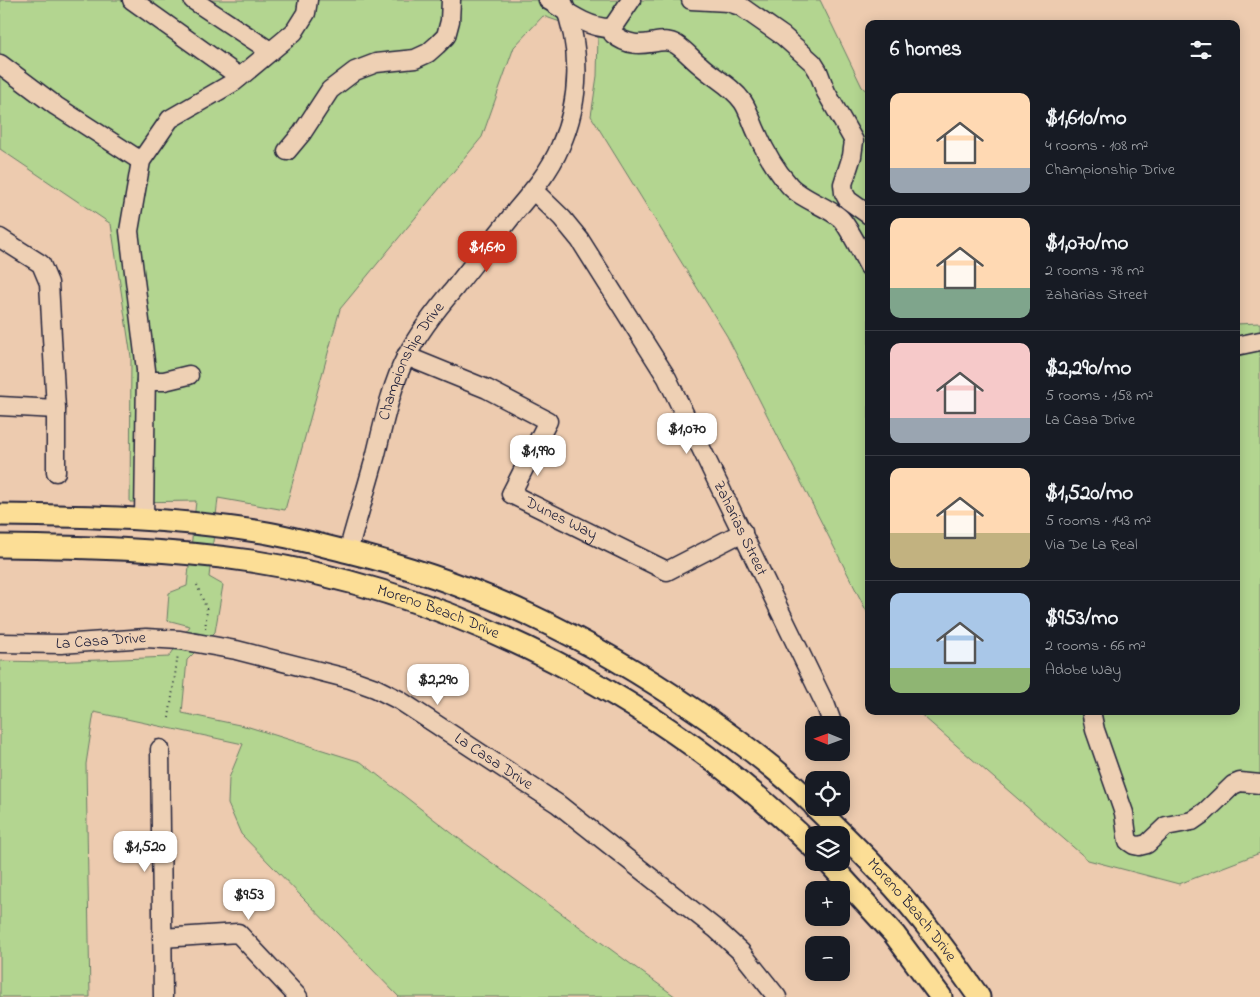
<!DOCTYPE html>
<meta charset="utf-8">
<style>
body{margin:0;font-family:"Indie Flower",sans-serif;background:#20242c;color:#f1f3f6;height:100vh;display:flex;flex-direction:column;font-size:19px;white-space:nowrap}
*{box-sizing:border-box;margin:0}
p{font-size:16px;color:#9ea1a6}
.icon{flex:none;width:28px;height:28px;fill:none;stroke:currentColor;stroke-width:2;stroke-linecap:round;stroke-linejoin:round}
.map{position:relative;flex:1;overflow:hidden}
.details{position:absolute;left:865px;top:20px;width:375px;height:695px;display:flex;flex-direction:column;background:#171b24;border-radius:10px;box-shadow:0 2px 12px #0003}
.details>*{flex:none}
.needle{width:32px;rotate:271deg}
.fabs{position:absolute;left:805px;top:716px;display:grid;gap:10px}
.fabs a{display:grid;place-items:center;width:45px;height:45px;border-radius:10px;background:#171b24;box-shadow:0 2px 12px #0003;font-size:25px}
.price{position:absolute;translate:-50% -42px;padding:0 11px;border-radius:10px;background:#fff;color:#222;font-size:16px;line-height:32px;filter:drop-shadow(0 1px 2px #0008)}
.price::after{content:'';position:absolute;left:50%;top:30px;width:15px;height:11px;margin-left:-8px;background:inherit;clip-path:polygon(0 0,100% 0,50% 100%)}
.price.selected{background:#c8321e;color:#fff}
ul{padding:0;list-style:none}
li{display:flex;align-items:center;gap:15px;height:125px;padding:0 25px}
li+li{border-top:1px solid #363941}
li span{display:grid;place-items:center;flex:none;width:140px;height:100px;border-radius:10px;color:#555}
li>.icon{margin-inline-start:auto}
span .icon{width:60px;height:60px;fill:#fffc;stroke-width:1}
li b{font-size:21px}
h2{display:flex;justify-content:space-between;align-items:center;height:60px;padding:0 25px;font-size:21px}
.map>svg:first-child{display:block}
</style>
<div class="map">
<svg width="1260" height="997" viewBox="0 0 1260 997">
<rect width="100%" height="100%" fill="#edcbaf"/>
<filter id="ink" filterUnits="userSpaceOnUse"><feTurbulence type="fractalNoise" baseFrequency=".02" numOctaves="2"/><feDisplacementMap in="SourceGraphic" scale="10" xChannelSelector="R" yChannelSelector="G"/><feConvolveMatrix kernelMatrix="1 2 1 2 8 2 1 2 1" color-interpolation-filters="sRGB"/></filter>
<g filter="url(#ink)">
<path fill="#b3d590" stroke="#6a7c66" d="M 0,0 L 820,0 L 862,87 L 869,93 L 869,616 L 727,336 L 591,116 L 597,76 L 598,35 L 543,16 L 514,47 L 482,137 L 340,309 L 285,510 L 218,498 L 209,577 L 223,585 L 215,632 L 187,660 L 182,713 L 249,727 L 361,762 L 458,838 L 676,997 L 399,997 L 241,834 L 228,804 L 229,778 L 243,744 L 94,712 L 86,764 L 90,997 L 0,997 L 0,661 L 51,662 L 169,657 L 190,626 L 167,620 L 169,593 L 187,586 L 196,501 L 130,502 L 131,357 L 111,224 L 0,149 Z
M 1260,323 L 1260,853 L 1179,884 L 1088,860 L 917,711 L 1236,711 L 1236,324 Z"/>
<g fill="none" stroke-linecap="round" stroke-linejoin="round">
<defs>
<g id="minor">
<path d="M 132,0 L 240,77"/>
<path d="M 193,0 L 267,49 L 270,52"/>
<path d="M 548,0 C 567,12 589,29 612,28"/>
<path d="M 691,0 L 728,2 L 740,6 L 783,36 L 813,63 L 818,71 L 826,92 L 854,141 L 852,156 L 843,184 L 844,193 L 848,200 L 869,215"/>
<path d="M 612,28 L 613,34 C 640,56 659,33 677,45 C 686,51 692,59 700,65 C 714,78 732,86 743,102 C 749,111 752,123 757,133 C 765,152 775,169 789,185 C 801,199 826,206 840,218 C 848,225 863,256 869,267"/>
<path d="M 612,28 L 631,0"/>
<path d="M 0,64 L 56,106 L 141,161"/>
<path d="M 287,151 L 302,133 L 330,90 L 355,71 L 376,63 L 415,59 L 428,53 L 437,45 L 446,36 L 450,21 L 451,0"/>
<path id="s1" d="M 533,190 L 562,218 L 580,240 L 667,378 L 826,706 L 833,725"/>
<path d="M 0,238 L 41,264 L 49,283 L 56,409 L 0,406"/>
<path d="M 1236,346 L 1260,341"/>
<path id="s2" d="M 406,356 L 487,389 L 548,421 L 511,494 L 667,571 L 743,532"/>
<path d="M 146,381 L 164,381 L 189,375"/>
<path d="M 56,472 L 56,409"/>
<path d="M 144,519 L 146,370 L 129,231 L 141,161 L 170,119 L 234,82 L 294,32 L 306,13 L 308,0"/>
<path id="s3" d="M 348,552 C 357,519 367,487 376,454 C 384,421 391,387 406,357 C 419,332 436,310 454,289 C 474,263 495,238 515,212 C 532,192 550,171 560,147 C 581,100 582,47 562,0"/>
<path id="s4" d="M 0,643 L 61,644 L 146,638 L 180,640 L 236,650 L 350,679 L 375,688 L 399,700 L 558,804 L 716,929 L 741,952 L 777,997"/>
<path d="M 1091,711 L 1095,730 L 1124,813 L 1127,836 L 1128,841 L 1134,845 L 1139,846 L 1147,844 L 1166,826 L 1192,821 L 1205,812 L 1233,785 L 1240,782 L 1260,784"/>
<path d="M 160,749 L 163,997"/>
<path d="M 162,938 L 238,933 L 298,997"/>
</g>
<g id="major">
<path d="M 0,515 C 88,516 175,518 262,532 C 292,537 320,545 349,552 C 480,584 589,637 699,713 C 739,741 779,770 814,805"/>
<path id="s5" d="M 0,546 C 84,547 168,549 251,561 C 458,593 665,701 814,848"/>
<path id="s6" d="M 816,808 C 851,842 886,876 917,914 C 939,940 959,969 979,997"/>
<path d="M 828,862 L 894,934 L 941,997"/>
</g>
</defs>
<use href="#minor" stroke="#22223b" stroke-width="21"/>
<use href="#major" stroke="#22223b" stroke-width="25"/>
<path stroke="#22223b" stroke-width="2" stroke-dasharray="1 4" stroke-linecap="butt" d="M 197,585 L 207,610 L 205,630
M 169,718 L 178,654"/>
<use href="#minor" stroke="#eed0b4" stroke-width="18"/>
<use href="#major" stroke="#fcde96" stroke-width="21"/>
</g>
</g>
<g text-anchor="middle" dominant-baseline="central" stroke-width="5" stroke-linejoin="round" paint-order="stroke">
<g font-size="16" fill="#22223b" stroke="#eed0b4">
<text stroke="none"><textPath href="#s3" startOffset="202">Championship Drive</textPath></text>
<text stroke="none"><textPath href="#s2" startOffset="294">Dunes Way</textPath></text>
<text stroke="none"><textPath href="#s1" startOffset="399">Zaharias Street</textPath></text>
<text stroke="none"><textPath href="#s5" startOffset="446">Moreno Beach Drive</textPath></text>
<text stroke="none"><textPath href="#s4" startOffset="101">La Casa Drive</textPath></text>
<text stroke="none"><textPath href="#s4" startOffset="521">La Casa Drive</textPath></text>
<text stroke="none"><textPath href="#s6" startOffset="140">Moreno Beach Drive</textPath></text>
</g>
</g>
</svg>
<div class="fabs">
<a><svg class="needle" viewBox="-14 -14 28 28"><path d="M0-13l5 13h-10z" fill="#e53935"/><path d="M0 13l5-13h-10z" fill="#9ea1a6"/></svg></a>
<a><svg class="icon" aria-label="locate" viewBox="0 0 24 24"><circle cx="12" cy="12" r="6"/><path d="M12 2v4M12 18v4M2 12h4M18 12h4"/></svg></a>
<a><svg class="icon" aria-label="layers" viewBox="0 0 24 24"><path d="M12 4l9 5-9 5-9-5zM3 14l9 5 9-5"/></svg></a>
<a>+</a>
<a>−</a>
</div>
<b class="price selected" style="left:487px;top:273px">$1,610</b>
<b class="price" style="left:687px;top:455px">$1,070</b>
<b class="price" style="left:538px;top:477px">$1,990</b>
<b class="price" style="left:438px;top:706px">$2,290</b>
<b class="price" style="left:145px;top:873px">$1,520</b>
<b class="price" style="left:249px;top:921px">$953</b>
<section class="details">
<h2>6 homes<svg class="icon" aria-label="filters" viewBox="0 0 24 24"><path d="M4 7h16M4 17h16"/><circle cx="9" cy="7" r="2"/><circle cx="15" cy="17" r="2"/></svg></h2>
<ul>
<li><span style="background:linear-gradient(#ffd9b3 75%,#9aa5b1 0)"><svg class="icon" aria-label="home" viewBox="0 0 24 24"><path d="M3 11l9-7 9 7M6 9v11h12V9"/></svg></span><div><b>$1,610/mo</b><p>4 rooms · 108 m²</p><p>Championship Drive</p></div></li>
<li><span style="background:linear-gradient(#ffd9b3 70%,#7fa58c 0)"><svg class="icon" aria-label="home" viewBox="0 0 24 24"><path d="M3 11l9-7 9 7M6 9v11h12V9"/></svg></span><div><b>$1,070/mo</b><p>2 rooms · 78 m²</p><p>Zaharias Street</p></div></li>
<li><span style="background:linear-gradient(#f6c9c9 75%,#9aa5b1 0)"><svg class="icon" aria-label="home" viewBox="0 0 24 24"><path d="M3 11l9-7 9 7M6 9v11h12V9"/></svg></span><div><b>$2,290/mo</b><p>5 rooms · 158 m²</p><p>La Casa Drive</p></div></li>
<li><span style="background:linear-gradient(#ffd9b3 65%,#c2b280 0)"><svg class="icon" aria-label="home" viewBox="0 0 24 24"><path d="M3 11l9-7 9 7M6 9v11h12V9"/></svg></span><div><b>$1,520/mo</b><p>5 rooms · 143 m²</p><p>Via De La Real</p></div></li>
<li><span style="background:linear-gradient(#a9c7e8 75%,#8fb573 0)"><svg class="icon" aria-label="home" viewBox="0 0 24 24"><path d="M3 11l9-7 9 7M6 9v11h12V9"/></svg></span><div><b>$953/mo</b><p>2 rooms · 66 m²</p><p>Adobe Way</p></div></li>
</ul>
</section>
</div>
